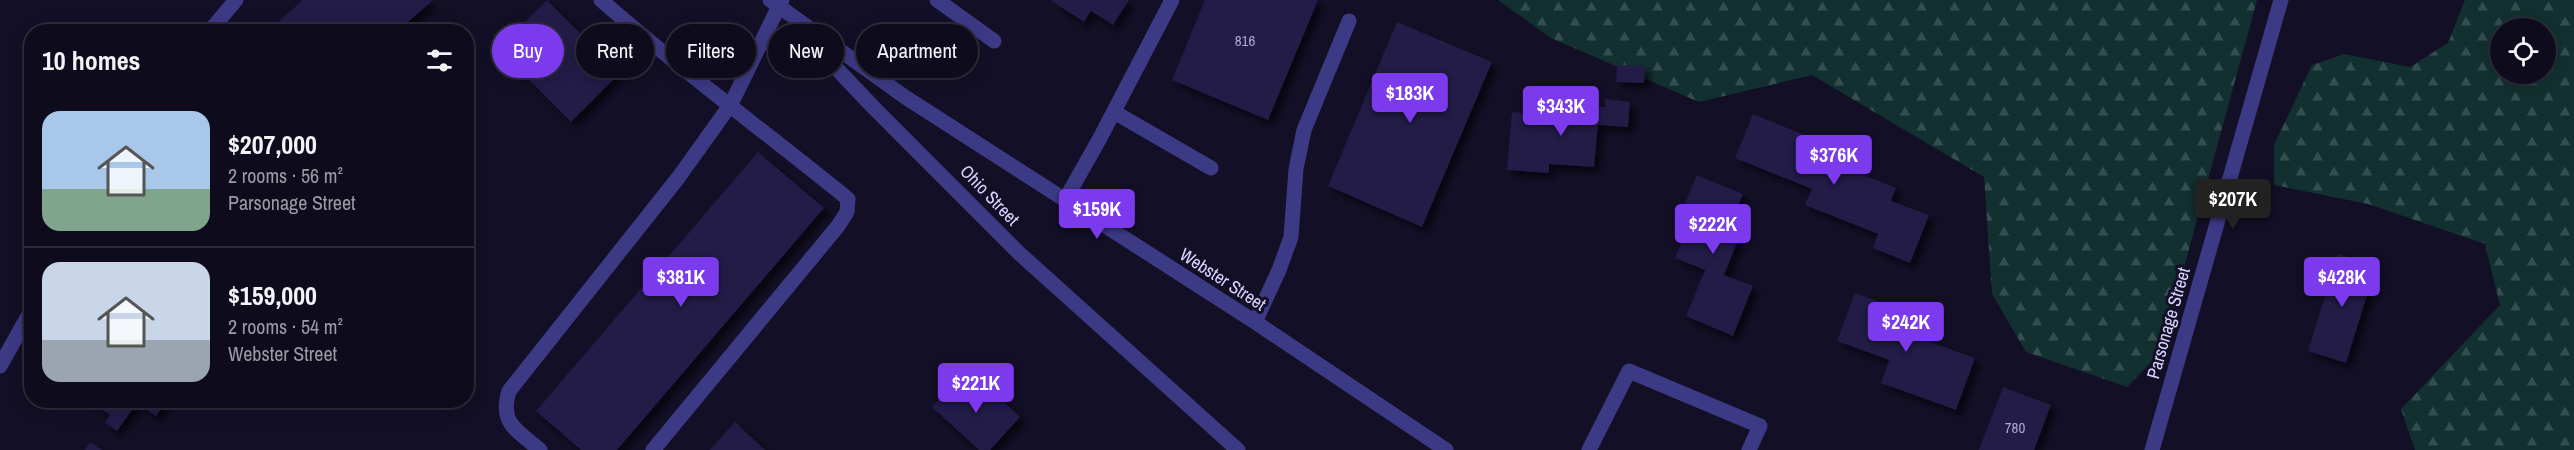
<!DOCTYPE html>
<meta charset="utf-8">
<style>
body{margin:0;font-family:"Archivo Narrow",sans-serif;background:#171425;color:#f1f3f6;height:100vh;display:flex;flex-direction:column;font-size:22px;white-space:nowrap}
*{box-sizing:border-box;margin:0}
p{font-size:20px;color:#9b9ba3}
.icon{flex:none;width:33px;height:33px;fill:none;stroke:currentColor;stroke-width:2;stroke-linecap:round;stroke-linejoin:round}
.map{position:relative;flex:1;overflow:hidden}
.details{position:absolute;left:24px;top:24px;width:450px;height:384px;display:flex;flex-direction:column;background:#0e0b1c;border-radius:24px;box-shadow:0 3px 15px #0003,0 0 0 2px #2e2b3b}
.details>*{flex:none}
.hud{position:absolute;left:492px;top:24px;width:570px;height:54px;display:flex;gap:12px}
.tools{position:absolute;left:2490px;top:18px;display:grid;gap:12px}
.tools a{display:grid;place-items:center;width:66px;height:66px;border-radius:50%;background:#0e0b1c;box-shadow:0 3px 15px #0003,0 0 0 2px #2e2b3b;font-size:30px}
.price{position:absolute;translate:-50% -51px;padding:0 14px;border-radius:6px;background:#7c3aed;color:#fff;font-size:20px;line-height:39px;filter:drop-shadow(0 2px 3px #0008)}
.price::after{content:'';position:absolute;left:50%;top:36px;width:18px;height:14px;margin-left:-9px;background:inherit;clip-path:polygon(0 0,100% 0,50% 100%)}
.price.selected{background:#222;color:#fff}
ul{padding:0;list-style:none}
li{display:flex;align-items:center;gap:18px;height:150px;padding:0 18px}
li+li{border-top:2px solid #2e2b3b}
li span{display:grid;place-items:center;flex:none;width:168px;height:120px;border-radius:18px;color:#555}
li>.icon{margin-inline-start:auto}
span .icon{width:72px;height:72px;fill:#fffc;stroke-width:1}
li b{font-size:26px}
h2{display:flex;justify-content:space-between;align-items:center;height:72px;padding:0 18px;font-size:26px}
.tag{padding:0 21px;border-radius:27px;background:#0e0b1c;box-shadow:0 3px 15px #0003,0 0 0 2px #2e2b3b;font-size:21px;line-height:54px}
.tag.selected{background:#7c3aed;color:#fff}
.map>svg:first-child{display:block}
</style>
<div class="map">
<svg width="2574" height="450" viewBox="0 0 2574 450">
<defs>
<pattern id="forest-firs" width="22" height="20" patternUnits="userSpaceOnUse" patternTransform="scale(1.5)"><rect width="22" height="20" fill="#12302f"/><path d="M5 1l3.5 6h-7zM16 11l3.5 6h-7z" fill="#344d4e"/></pattern>
<filter id="shadow"><feDropShadow dx="5.5" dy="5.5" stdDeviation="3" flood-color="#0009"/></filter>
</defs>
<rect width="100%" height="100%" fill="#130f26"/>
<path fill="url(#forest-firs)" fill-rule="evenodd" d="M 1498,0 L 2257,0 L 2161,352 L 2127,387 L 2026,352 L 1992,294 L 1984,177 L 1812,75 L 1699,102 L 1551,38 Z
M 2465,0 L 2574,0 L 2574,450 L 2415,450 L 2401,409 L 2500,305 L 2485,244 L 2368,204 L 2274,185 L 2274,145 L 2312,65 L 2344,54 L 2410,67 L 2448,43 ZM 2500,28 L 2546,28 L 2546,74 L 2500,74 Z"/>
<path fill="#241b47" filter="url(#shadow)" d="M 303,0 L 433,0 L 397,32 L 267,32 Z
M 547,0 L 620,73 L 571,122 L 498,49 Z
M 1050,0 L 1129,0 L 1113,25 L 1091,11 L 1084,22 Z
M 1205,0 L 1318,0 L 1268,120 L 1172,80 Z
M 1397,22 L 1492,62 L 1422,227 L 1328,186 Z
M 1617,65 L 1645,66 L 1644,83 L 1616,82 Z
M 1605,99 L 1630,102 L 1628,127 L 1598,125 L 1594,167 L 1549,164 L 1549,173 L 1507,170 L 1512,112 L 1580,118 L 1581,105 L 1605,107 Z
M 1753,114 L 1827,144 L 1822,158 L 1896,188 L 1891,201 L 1929,215 L 1910,263 L 1873,248 L 1878,234 L 1805,205 L 1812,189 L 1735,158 Z
M 758,152 L 824,208 L 617,450 L 581,450 L 536,411 Z
M 1697,175 L 1743,194 L 1727,233 L 1739,238 L 1724,275 L 1753,286 L 1733,336 L 1686,316 L 1705,270 L 1675,258 L 1691,220 L 1680,215 Z
M 2338,254 L 2376,266 L 2346,363 L 2308,351 Z
M 1855,293 L 1907,312 L 1900,331 L 1975,358 L 1956,410 L 1881,383 L 1889,360 L 1837,341 Z
M 963,373 L 991,399 L 995,394 L 1020,417 L 990,450 L 979,450 L 932,407 Z
M 2003,387 L 2051,405 L 2034,450 L 1979,450 Z
M 95,400 L 167,400 L 156,416 L 137,403 L 117,431 L 105,423 L 110,415 L 93,404 Z
M 735,422 L 765,450 L 710,450 Z
M 90,442 L 102,450 L 85,450 Z"/>
<g fill="none" stroke-linecap="round" stroke-linejoin="round">
<path stroke="#3d3a85" stroke-width="15" d="M 601,0 C 680,70 766,132 848,199 L 847,212 L 838,226 L 653,450
M 770,0 L 905,97 L 1255,322 L 1446,450
M 937,0 L 994,41
M 209,32 L 236,0
M 802,32 L 874,108 L 1020,254 L 1238,450
M 1114,112 L 1211,168
M 1065,200 L 1100,138 L 1172,0
M 1255,322 L 1279,270 L 1291,237 L 1296,169 L 1304,130 L 1349,21
M 0,366 L 32,309
M 540,450 C 517,430 499,424 509,391 L 678,178 L 731,104 L 782,0
M 1589,450 L 1629,371 L 1760,426 L 1749,450
M 2152,450 L 2281,0"/>
</g>
<g text-anchor="middle" dominant-baseline="central" stroke-width="6" stroke-linejoin="round" paint-order="stroke">
<g font-size="15" fill="#aca6d1">
<text x="1245" y="40">816</text>
<text x="2015" y="427">780</text>
</g>
<g font-size="18" fill="#d9d4ff" stroke="#130f26">
<text transform="translate(990 195) rotate(46)">Ohio Street</text>
<text transform="translate(1223 279) rotate(33)">Webster Street</text>
<text transform="translate(2168 323) rotate(-74)">Parsonage Street</text>
</g>
</g>
</svg>
<div class="tools">
<a><svg class="icon" aria-label="locate" viewBox="0 0 24 24"><circle cx="12" cy="12" r="6"/><path d="M12 2v4M12 18v4M2 12h4M18 12h4"/></svg></a>
</div>
<b class="price" style="left:1410px;top:124px">$183K</b>
<b class="price" style="left:1561px;top:137px">$343K</b>
<b class="price" style="left:1834px;top:186px">$376K</b>
<b class="price selected" style="left:2233px;top:230px">$207K</b>
<b class="price" style="left:1097px;top:240px">$159K</b>
<b class="price" style="left:1713px;top:255px">$222K</b>
<b class="price" style="left:681px;top:308px">$381K</b>
<b class="price" style="left:2342px;top:308px">$428K</b>
<b class="price" style="left:1906px;top:353px">$242K</b>
<b class="price" style="left:976px;top:414px">$221K</b>
<div class="hud">
<a class="tag selected">Buy</a>
<a class="tag">Rent</a>
<a class="tag">Filters</a>
<a class="tag">New</a>
<a class="tag">Apartment</a>
</div>
<section class="details">
<h2>10 homes<svg class="icon" aria-label="filters" viewBox="0 0 24 24"><path d="M4 7h16M4 17h16"/><circle cx="9" cy="7" r="2"/><circle cx="15" cy="17" r="2"/></svg></h2>
<ul>
<li><span style="background:linear-gradient(#a9c7e8 65%,#7fa58c 0)"><svg class="icon" aria-label="home" viewBox="0 0 24 24"><path d="M3 11l9-7 9 7M6 9v11h12V9"/></svg></span><div><b>$207,000</b><p>2 rooms · 56 m²</p><p>Parsonage Street</p></div></li>
<li><span style="background:linear-gradient(#c9d6e8 65%,#9aa5b1 0)"><svg class="icon" aria-label="home" viewBox="0 0 24 24"><path d="M3 11l9-7 9 7M6 9v11h12V9"/></svg></span><div><b>$159,000</b><p>2 rooms · 54 m²</p><p>Webster Street</p></div></li>
</ul>
</section>
</div>
